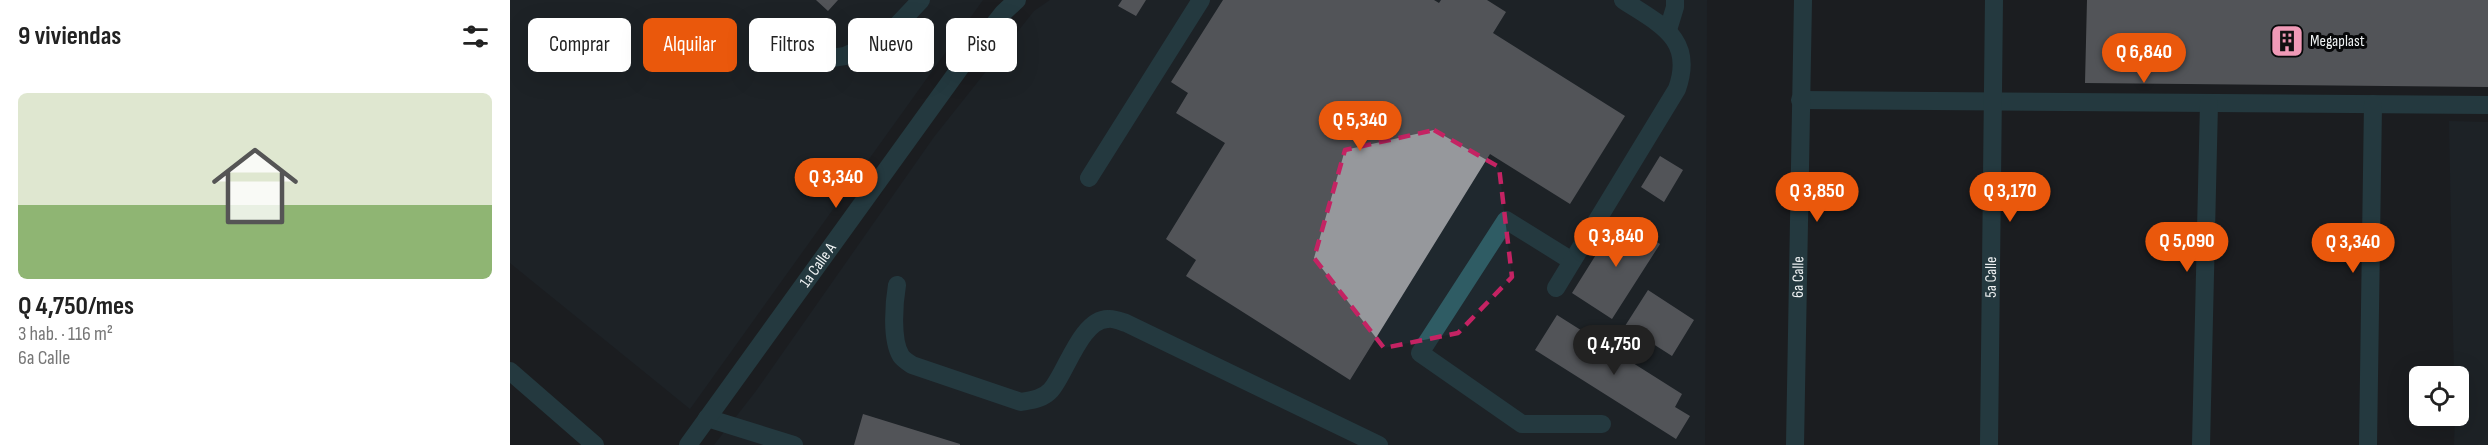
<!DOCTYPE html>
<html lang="es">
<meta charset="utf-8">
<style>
body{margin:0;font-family:"Sofia Sans Condensed",sans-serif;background:#f6f6f6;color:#222;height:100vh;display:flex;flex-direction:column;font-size:22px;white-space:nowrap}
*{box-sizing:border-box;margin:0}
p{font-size:20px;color:#767676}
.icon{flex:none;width:33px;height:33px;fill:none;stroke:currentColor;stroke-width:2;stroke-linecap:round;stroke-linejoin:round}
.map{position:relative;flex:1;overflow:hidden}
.details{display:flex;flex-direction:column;background:#fff;width:510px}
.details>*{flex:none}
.hud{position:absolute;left:18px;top:18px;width:570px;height:54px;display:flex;gap:12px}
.controls{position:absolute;left:1899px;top:366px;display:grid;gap:12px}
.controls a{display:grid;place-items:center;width:60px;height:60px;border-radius:9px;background:#fff;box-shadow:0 6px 24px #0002;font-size:30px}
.price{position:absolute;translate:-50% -51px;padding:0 14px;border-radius:21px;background:#ea580c;color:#fff;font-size:20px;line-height:39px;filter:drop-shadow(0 2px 3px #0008)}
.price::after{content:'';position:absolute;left:50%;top:36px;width:18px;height:14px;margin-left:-9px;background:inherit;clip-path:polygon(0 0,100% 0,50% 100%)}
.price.selected{background:#222;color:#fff}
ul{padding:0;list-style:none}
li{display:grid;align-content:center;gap:12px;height:318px;padding:0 18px}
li+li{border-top:2px solid #e0e0e0}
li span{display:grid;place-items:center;height:186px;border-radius:9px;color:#555}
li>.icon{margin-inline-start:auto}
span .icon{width:108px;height:108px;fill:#fffc;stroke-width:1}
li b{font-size:26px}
h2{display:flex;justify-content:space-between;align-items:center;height:72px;padding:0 18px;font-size:26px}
.tag{padding:0 21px;border-radius:9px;background:#fff;box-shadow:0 6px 24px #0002;font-size:21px;line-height:54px}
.tag.selected{background:#ea580c;color:#fff}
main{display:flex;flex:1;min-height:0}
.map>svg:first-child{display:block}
</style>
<main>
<section class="details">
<h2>9 viviendas<svg class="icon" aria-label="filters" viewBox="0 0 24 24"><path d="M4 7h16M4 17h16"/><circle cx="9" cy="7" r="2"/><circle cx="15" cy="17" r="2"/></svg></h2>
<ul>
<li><span style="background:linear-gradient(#dfe7d0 60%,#8fb573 0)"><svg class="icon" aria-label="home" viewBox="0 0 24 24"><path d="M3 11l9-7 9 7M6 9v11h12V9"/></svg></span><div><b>Q 4,750/mes</b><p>3 hab. · 116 m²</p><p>6a Calle</p></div></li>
</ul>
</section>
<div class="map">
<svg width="1978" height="445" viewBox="0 0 1978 445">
<rect width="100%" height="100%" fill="#1b1e20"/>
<path fill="#1f282e" d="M 0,0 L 473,0 L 180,409 L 0,263 Z
M 540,0 L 1197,0 L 1195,445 L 204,445 L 246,391 L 424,137 L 524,11 Z
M 1939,121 L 1978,122 L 1978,445 L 1944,445 L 1945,416 L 1948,416 L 1948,376 L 1944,376 Z"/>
<path fill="#96989c" d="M 306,0 L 328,0 L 318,11 Z
M 612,0 L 636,0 L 626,16 L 608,6 Z
M 713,0 L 924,0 L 929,3 L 931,0 L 977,0 L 996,12 L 983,33 L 1115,116 L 1060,204 L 980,154 L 840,380 L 676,276 L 686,260 L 656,239 L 715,143 L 666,113 L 678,93 L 661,82 Z
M 1577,0 L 1978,0 L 1978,87 L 1575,83 Z
M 1150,156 L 1173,170 L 1154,202 L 1131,187 Z
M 1109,218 L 1150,244 L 1102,319 L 1062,293 Z
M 1138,290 L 1184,320 L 1162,356 L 1115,326 Z
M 1047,315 L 1172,394 L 1165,407 L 1180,416 L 1166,439 L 1025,350 Z
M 353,414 L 450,444 L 450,445 L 344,445 Z"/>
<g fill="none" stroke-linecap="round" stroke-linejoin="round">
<g stroke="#2f5c64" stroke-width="18">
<path d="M 1158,30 L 1165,7 L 1165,0"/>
<path d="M 257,46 L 295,62 L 335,56 L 376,37 L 411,0"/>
<path d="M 1290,100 L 1978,105"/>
<path d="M 579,178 L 691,0"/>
<path d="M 1062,261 L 996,220 L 910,353 L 1012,424 L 1092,424"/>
<path d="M 387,285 C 384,303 381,340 391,356 C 393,359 399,363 402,365 L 511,402 C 522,400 533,399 541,390 C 556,373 571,319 598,319 C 603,318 610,321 616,323 L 869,445"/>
<path d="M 1046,288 L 1167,89 C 1185,38 1149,24 1113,0"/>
<path d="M 0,371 L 85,445"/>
<path d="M 197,418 L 284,445"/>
<path id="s1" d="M 178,445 L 455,61 L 493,13 L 507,0"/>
<path id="s2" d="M 1285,445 L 1293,0"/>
<path id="s3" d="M 1479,445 L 1484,0"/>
<path d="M 1691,445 L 1699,103"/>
<path d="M 1858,445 L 1863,104"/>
</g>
</g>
<path d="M0 0H1978V445H0ZM 924,130 L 989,167 L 1002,277 L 948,333 L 874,348 L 804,258 L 835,150 Z" fill="#1b1e20" fill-opacity=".55" fill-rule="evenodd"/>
<path fill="none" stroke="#c42363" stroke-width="4.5" stroke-dasharray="12 8" stroke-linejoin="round" d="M 924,130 L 989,167 L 1002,277 L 948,333 L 874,348 L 804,258 L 835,150 Z"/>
<defs>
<symbol id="building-square" viewBox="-11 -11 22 22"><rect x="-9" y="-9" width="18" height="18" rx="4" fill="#f09ab7" stroke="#070809"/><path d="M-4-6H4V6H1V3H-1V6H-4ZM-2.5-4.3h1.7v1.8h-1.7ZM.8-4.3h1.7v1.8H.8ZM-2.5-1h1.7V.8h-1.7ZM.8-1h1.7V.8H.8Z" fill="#111"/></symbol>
</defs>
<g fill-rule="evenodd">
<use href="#building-square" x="1758" y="22" width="38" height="38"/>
</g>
<g text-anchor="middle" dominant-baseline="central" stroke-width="6" stroke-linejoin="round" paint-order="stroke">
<g font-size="16" fill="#eff2f3" stroke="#070809" text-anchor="start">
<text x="1800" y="41">Megaplast</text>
</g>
<g font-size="16" fill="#eff2f3" stroke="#070809">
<text stroke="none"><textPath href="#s1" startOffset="222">1a Calle A</textPath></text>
<text stroke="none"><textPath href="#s2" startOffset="168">6a Calle</textPath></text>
<text stroke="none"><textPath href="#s3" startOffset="168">5a Calle</textPath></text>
</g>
</g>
</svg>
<div class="controls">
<a><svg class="icon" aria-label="locate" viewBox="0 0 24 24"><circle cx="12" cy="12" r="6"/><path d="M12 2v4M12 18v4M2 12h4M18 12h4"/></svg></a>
</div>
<b class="price" style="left:1634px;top:84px">Q 6,840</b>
<b class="price" style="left:850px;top:152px">Q 5,340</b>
<b class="price" style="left:326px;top:209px">Q 3,340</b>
<b class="price" style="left:1307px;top:223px">Q 3,850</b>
<b class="price" style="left:1500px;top:223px">Q 3,170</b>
<b class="price" style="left:1106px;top:268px">Q 3,840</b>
<b class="price" style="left:1677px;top:273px">Q 5,090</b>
<b class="price" style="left:1843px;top:274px">Q 3,340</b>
<b class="price selected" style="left:1104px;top:376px">Q 4,750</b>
<div class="hud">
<a class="tag">Comprar</a>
<a class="tag selected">Alquilar</a>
<a class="tag">Filtros</a>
<a class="tag">Nuevo</a>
<a class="tag">Piso</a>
</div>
</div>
</main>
